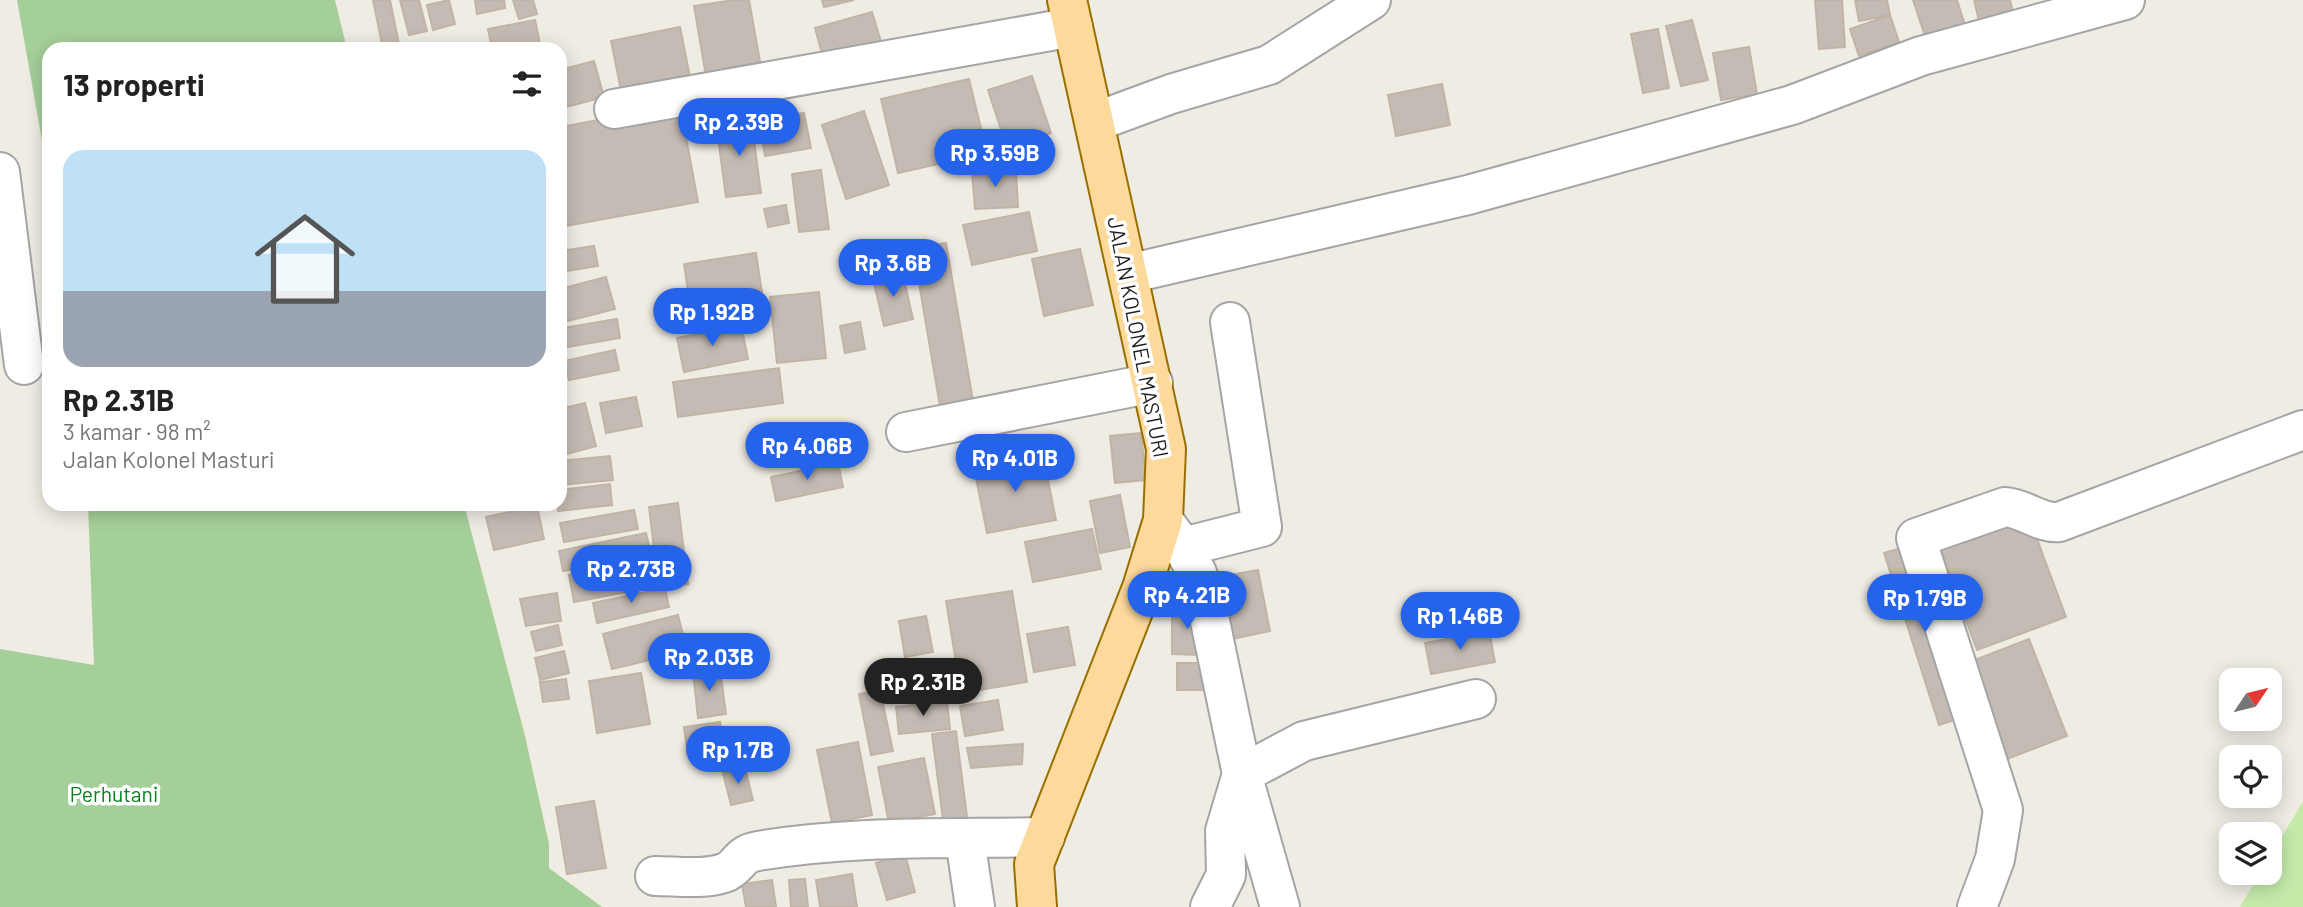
<!DOCTYPE html>
<html lang="id">
<meta charset="utf-8">
<style>
body{margin:0;font-family:Barlow,sans-serif;background:#f6f6f6;color:#222;height:100vh;display:flex;flex-direction:column;font-size:26px;white-space:nowrap}
*{box-sizing:border-box;margin:0}
p{font-size:23px;color:#767676}
.icon{flex:none;width:38px;height:38px;fill:none;stroke:currentColor;stroke-width:2;stroke-linecap:round;stroke-linejoin:round}
.map{position:relative;flex:1;overflow:hidden}
.drawer{position:absolute;left:42px;top:42px;width:525px;height:469px;display:flex;flex-direction:column;background:#fff;border-radius:21px;box-shadow:0 4px 18px #0003}
.drawer>*{flex:none}
.needle{width:46px;rotate:55deg}
.controls{position:absolute;left:2219px;top:668px;display:grid;gap:14px}
.controls a{display:grid;place-items:center;width:63px;height:63px;border-radius:14px;background:#fff;box-shadow:0 4px 18px #0003;font-size:35px}
.price{position:absolute;translate:-50% -60px;padding:0 16px;border-radius:24px;background:#2563eb;color:#fff;font-size:23px;line-height:46px;filter:drop-shadow(0 2px 4px #0008)}
.price::after{content:'';position:absolute;left:50%;top:42px;width:21px;height:16px;margin-left:-10px;background:inherit;clip-path:polygon(0 0,100% 0,50% 100%)}
.price.active{background:#222;color:#fff}
ul{padding:0;list-style:none}
li{display:grid;align-content:center;gap:14px;height:371px;padding:0 21px}
li+li{border-top:2px solid #e0e0e0}
li span{display:grid;place-items:center;height:217px;border-radius:21px;color:#555}
li>.icon{margin-inline-start:auto}
span .icon{width:126px;height:126px;fill:#fffc;stroke-width:1}
li b{font-size:30px}
h2{display:flex;justify-content:space-between;align-items:center;height:84px;padding:0 21px;font-size:30px}
.map>svg:first-child{display:block}
</style>
<div class="map">
<svg width="2303" height="907" viewBox="0 0 2303 907">
<rect width="100%" height="100%" fill="#efece4"/>
<path fill="#c5eaaa" d="M 2303,801 L 2303,907 L 2240,907 L 2260,873 L 2270,873 L 2270,857 Z"/>
<path fill="#a5cf99" d="M 17,0 L 335,0 L 347,49 L 49,49 L 49,180 Z
M 88,504 L 464,504 L 525,736 L 549,844 L 549,868 L 602,907 L 0,907 L 0,649 L 94,665 Z"/>
<path fill="#c4bcb4" stroke="#c1b4a6" stroke-width="2" d="M 373,0 L 390,0 L 400,49 L 383,49 Z
M 400,0 L 419,0 L 427,31 L 409,35 Z
M 449,0 L 455,24 L 433,30 L 427,5 Z
M 475,0 L 504,0 L 505,8 L 477,14 Z
M 513,0 L 533,0 L 537,14 L 519,19 Z
M 734,0 L 749,0 L 762,73 L 707,82 L 694,6 Z
M 822,0 L 854,0 L 824,7 Z
M 1815,0 L 1842,0 L 1845,47 L 1819,49 Z
M 1855,0 L 1887,0 L 1890,15 L 1859,21 Z
M 1913,0 L 1957,0 L 1965,25 L 1926,39 Z
M 1974,0 L 2010,0 L 2014,17 L 1980,25 Z
M 872,12 L 882,45 L 824,61 L 815,28 Z
M 1890,15 L 1899,42 L 1859,56 L 1850,29 Z
M 535,20 L 541,49 L 492,49 L 488,29 Z
M 1692,20 L 1708,80 L 1681,86 L 1666,26 Z
M 680,27 L 691,82 L 622,95 L 611,41 Z
M 1658,29 L 1669,88 L 1643,93 L 1631,34 Z
M 1749,47 L 1757,94 L 1721,100 L 1713,53 Z
M 594,61 L 604,97 L 566,107 L 560,70 Z
M 1032,76 L 1051,133 L 1007,148 L 988,90 Z
M 969,79 L 987,153 L 898,173 L 881,99 Z
M 1442,84 L 1450,125 L 1396,136 L 1388,95 Z
M 680,105 L 698,202 L 560,227 L 560,127 Z
M 864,111 L 889,185 L 846,199 L 822,125 Z
M 804,113 L 811,148 L 765,156 L 759,121 Z
M 751,118 L 761,193 L 726,197 L 716,123 Z
M 821,170 L 829,229 L 799,232 L 792,174 Z
M 1016,170 L 1018,207 L 975,209 L 972,172 Z
M 786,205 L 789,223 L 768,227 L 764,209 Z
M 1029,212 L 1037,251 L 972,265 L 963,225 Z
M 946,243 L 973,401 L 940,406 L 913,248 Z
M 594,246 L 598,266 L 560,272 L 560,251 Z
M 1080,249 L 1093,305 L 1044,316 L 1032,259 Z
M 756,253 L 762,293 L 690,304 L 684,264 Z
M 902,271 L 913,319 L 884,326 L 873,279 Z
M 606,277 L 615,309 L 560,323 L 560,289 Z
M 819,292 L 826,358 L 777,363 L 770,297 Z
M 617,319 L 620,338 L 567,347 L 563,328 Z
M 860,322 L 865,349 L 845,353 L 840,326 Z
M 741,325 L 748,359 L 684,372 L 677,338 Z
M 615,350 L 619,370 L 569,380 L 564,361 Z
M 779,368 L 783,403 L 678,417 L 673,382 Z
M 636,397 L 642,426 L 606,433 L 600,403 Z
M 585,403 L 596,446 L 560,456 L 560,409 Z
M 1141,433 L 1146,480 L 1115,483 L 1110,436 Z
M 610,456 L 613,480 L 560,485 L 560,461 Z
M 1043,456 L 1056,520 L 987,533 L 974,468 Z
M 838,463 L 843,487 L 776,501 L 771,477 Z
M 610,484 L 612,505 L 558,511 L 560,490 Z
M 1120,495 L 1130,547 L 1100,553 L 1090,501 Z
M 678,503 L 688,584 L 659,588 L 649,507 Z
M 537,506 L 544,539 L 494,550 L 486,517 Z
M 634,510 L 638,529 L 564,542 L 560,523 Z
M 2028,515 L 2066,617 L 1977,650 L 1939,548 Z
M 1092,529 L 1101,569 L 1033,582 L 1025,542 Z
M 646,533 L 651,554 L 563,571 L 559,551 Z
M 1912,545 L 1966,716 L 1939,725 L 1884,553 Z
M 648,560 L 654,587 L 574,602 L 569,575 Z
M 1258,570 L 1270,631 L 1227,640 L 1214,578 Z
M 665,588 L 669,607 L 597,623 L 593,603 Z
M 1012,591 L 1027,682 L 961,693 L 946,601 Z
M 557,593 L 561,621 L 526,626 L 520,599 Z
M 1172,607 L 1202,607 L 1201,655 L 1172,654 Z
M 678,615 L 687,651 L 612,669 L 603,634 Z
M 926,616 L 933,652 L 905,657 L 899,621 Z
M 558,625 L 562,645 L 536,651 L 531,632 Z
M 1068,627 L 1075,665 L 1034,672 L 1027,634 Z
M 1489,631 L 1495,662 L 1431,674 L 1425,643 Z
M 2029,639 L 2067,736 L 2007,759 L 1969,662 Z
M 564,651 L 569,673 L 540,680 L 535,658 Z
M 951,662 L 955,690 L 920,694 L 916,666 Z
M 1177,663 L 1208,663 L 1208,690 L 1177,690 Z
M 720,669 L 726,714 L 698,718 L 693,672 Z
M 641,673 L 650,724 L 597,733 L 589,681 Z
M 566,679 L 569,699 L 543,702 L 540,682 Z
M 880,690 L 893,751 L 871,755 L 859,694 Z
M 998,700 L 1003,730 L 965,736 L 960,706 Z
M 947,701 L 950,729 L 899,734 L 896,707 Z
M 720,722 L 724,750 L 688,755 L 684,727 Z
M 956,731 L 967,817 L 943,820 L 932,734 Z
M 858,742 L 872,815 L 832,823 L 817,750 Z
M 1023,744 L 1022,764 L 971,768 L 967,748 Z
M 924,758 L 935,814 L 889,823 L 878,767 Z
M 745,768 L 753,800 L 731,805 L 723,773 Z
M 594,801 L 606,868 L 567,874 L 556,807 Z
M 905,854 L 915,892 L 887,900 L 876,863 Z
M 852,874 L 857,907 L 820,907 L 816,880 Z
M 805,879 L 808,907 L 791,907 L 789,880 Z
M 772,880 L 776,907 L 746,907 L 742,884 Z"/>
<g fill="none" stroke-linecap="round" stroke-linejoin="round">
<defs>
<path id="minor" d="M 614,109 L 1073,27
M 1095,122 L 1171,94 L 1269,65 L 1371,0
M 0,172 L 24,365
M 1128,274 L 1468,195 L 1792,105 L 1921,56 L 2125,0
M 906,432 L 1153,383
M 1163,520 L 1183,547 L 1197,573 L 1206,602 L 1242,774 L 1280,907
M 1183,547 L 1262,527 L 1230,322
M 965,839 L 975,907
M 655,876 C 676,876 703,880 724,873 C 739,868 738,854 758,851 C 852,835 950,839 1045,837
M 1210,907 L 1226,875 L 1225,831 L 1242,774 L 1304,741 L 1476,699
M 1977,907 L 1995,859 L 2003,810 L 1916,538 L 2005,507 C 2024,508 2040,524 2059,522 L 2303,430"/>
<path id="major" d="M 1037,907 L 1034,864 L 1142,588 L 1163,520 L 1166,449 L 1067,0"/>
</defs>
<use href="#minor" stroke="#a5a5a5" stroke-width="42"/>
<use href="#major" stroke="#997000" stroke-width="42"/>
<use href="#minor" stroke="#fff" stroke-width="38"/>
<use href="#major" stroke="#fdd99c" stroke-width="38"/>
</g>
<g text-anchor="middle" dominant-baseline="central" stroke-width="7" stroke-linejoin="round" paint-order="stroke">
<g font-size="21" fill="#1e1e1e" stroke="#fff">
<text transform="translate(1139 337) rotate(79)">JALAN KOLONEL MASTURI</text>
</g>
<g font-size="21" fill="#0a7f1b" stroke="#fff">
<text x="114" y="793">Perhutani</text>
</g>
</g>
</svg>
<div class="controls">
<a><svg class="needle" viewBox="-14 -14 28 28"><path d="M0-13l5 13h-10z" fill="#e53935"/><path d="M0 13l5-13h-10z" fill="#767676"/></svg></a>
<a><svg class="icon" aria-label="locate" viewBox="0 0 24 24"><circle cx="12" cy="12" r="6"/><path d="M12 2v4M12 18v4M2 12h4M18 12h4"/></svg></a>
<a><svg class="icon" aria-label="layers" viewBox="0 0 24 24"><path d="M12 4l9 5-9 5-9-5zM3 14l9 5 9-5"/></svg></a>
</div>
<b class="price" style="left:739px;top:158px">Rp 2.39B</b>
<b class="price" style="left:995px;top:189px">Rp 3.59B</b>
<b class="price" style="left:893px;top:299px">Rp 3.6B</b>
<b class="price" style="left:712px;top:348px">Rp 1.92B</b>
<b class="price" style="left:807px;top:482px">Rp 4.06B</b>
<b class="price" style="left:1015px;top:494px">Rp 4.01B</b>
<b class="price" style="left:631px;top:605px">Rp 2.73B</b>
<b class="price" style="left:1187px;top:631px">Rp 4.21B</b>
<b class="price" style="left:1925px;top:634px">Rp 1.79B</b>
<b class="price" style="left:1460px;top:652px">Rp 1.46B</b>
<b class="price" style="left:709px;top:693px">Rp 2.03B</b>
<b class="price active" style="left:923px;top:718px">Rp 2.31B</b>
<b class="price" style="left:738px;top:786px">Rp 1.7B</b>
<section class="drawer">
<h2>13 properti<svg class="icon" aria-label="filters" viewBox="0 0 24 24"><path d="M4 7h16M4 17h16"/><circle cx="9" cy="7" r="2"/><circle cx="15" cy="17" r="2"/></svg></h2>
<ul>
<li><span style="background:linear-gradient(#bfe0f5 65%,#9aa5b1 0)"><svg class="icon" aria-label="home" viewBox="0 0 24 24"><path d="M3 11l9-7 9 7M6 9v11h12V9"/></svg></span><div><b>Rp 2.31B</b><p>3 kamar · 98 m²</p><p>Jalan Kolonel Masturi</p></div></li>
</ul>
</section>
</div>
